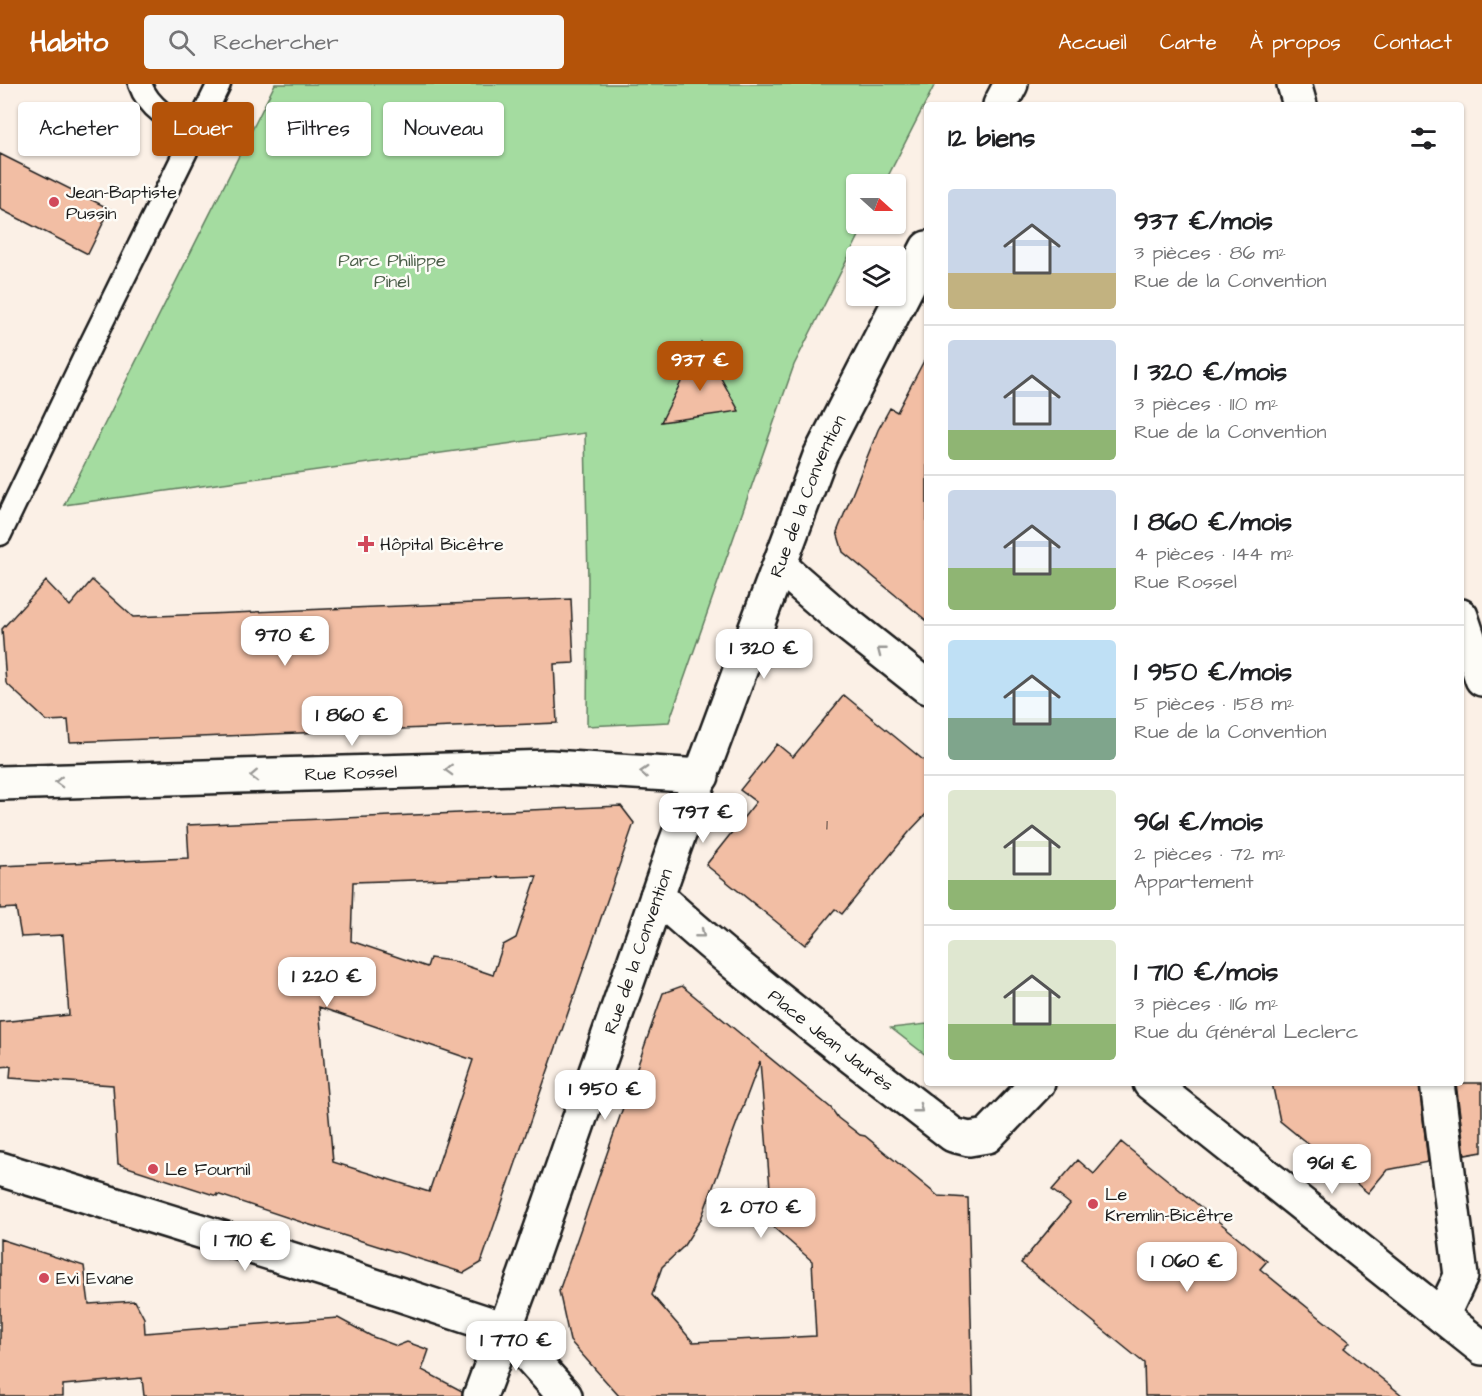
<!DOCTYPE html>
<html lang="fr">
<meta charset="utf-8">
<style>
body{margin:0;font-family:"Architects Daughter",sans-serif;background:#f6f6f6;color:#202124;height:100vh;display:flex;flex-direction:column;font-size:22px;white-space:nowrap}
*{box-sizing:border-box;margin:0}
p{font-size:20px;color:#757577}
.icon{flex:none;width:33px;height:33px;fill:none;stroke:currentColor;stroke-width:2;stroke-linecap:round;stroke-linejoin:round}
.map{position:relative;flex:1;overflow:hidden}
.side{position:absolute;left:924px;top:18px;width:540px;height:984px;display:flex;flex-direction:column;background:#fff;border-radius:6px;box-shadow:0 2px 4px #0004}
.side>*{flex:none}
.guide{position:absolute;left:18px;top:18px;width:570px;height:54px;display:flex;gap:12px}
.needle{width:39px;rotate:111deg}
.controls{position:absolute;left:846px;top:90px;display:grid;gap:12px}
.controls a{display:grid;place-items:center;width:60px;height:60px;border-radius:6px;background:#fff;box-shadow:0 2px 4px #0004;font-size:30px}
.price{position:absolute;translate:-50% -51px;padding:0 14px;border-radius:12px;background:#fff;color:#222;font-size:20px;line-height:39px;filter:drop-shadow(0 2px 3px #0008)}
.price::after{content:'';position:absolute;left:50%;top:36px;width:18px;height:14px;margin-left:-9px;background:inherit;clip-path:polygon(0 0,100% 0,50% 100%)}
.price.selected{background:#b45309;color:#fff}
ul{padding:0;list-style:none}
li{display:flex;align-items:center;gap:18px;height:150px;padding:0 24px}
li+li{border-top:2px solid #e0e0e0}
li span{display:grid;place-items:center;flex:none;width:168px;height:120px;border-radius:6px;color:#555}
li>.icon{margin-inline-start:auto}
span .icon{width:72px;height:72px;fill:#fffc;stroke-width:1}
li b{font-size:26px}
h2{display:flex;justify-content:space-between;align-items:center;height:72px;padding:0 24px;font-size:26px}
.tag{padding:0 21px;border-radius:6px;background:#fff;box-shadow:0 2px 4px #0004;font-size:21px;line-height:54px}
.tag.selected{background:#b45309;color:#fff}
header{display:flex;align-items:center;gap:36px;box-sizing:border-box;height:84px;padding:0 30px;background:#b45309;color:#fff}
header strong{font-size:28px}
nav{display:flex;gap:33px;margin-inline-start:auto;font-size:21px}
.search{width:420px;height:54px;background:#f6f6f6;display:flex;align-items:center;gap:15px;box-sizing:border-box;padding:0 21px;border-radius:6px;color:#757577;font-size:22px}
.map>svg:first-child{display:block}
</style>
<header>
<strong>Habito</strong>
<div class="search"><svg class="icon" aria-label="search" viewBox="0 0 24 24"><circle cx="10" cy="10" r="6"/><path d="M15 15l6 6"/></svg>Rechercher</div>
<nav><a>Accueil</a><a>Carte</a><a>À propos</a><a>Contact</a></nav>
</header>
<div class="map">
<svg width="1482" height="1312" viewBox="0 0 1482 1312">
<rect width="100%" height="100%" fill="#fbf0e6"/>
<filter id="ink" filterUnits="userSpaceOnUse"><feTurbulence type="fractalNoise" baseFrequency=".0167" numOctaves="2"/><feDisplacementMap in="SourceGraphic" scale="12" xChannelSelector="R" yChannelSelector="G"/><feConvolveMatrix kernelMatrix="1 2 1 2 8 2 1 2 1" color-interpolation-filters="sRGB"/></filter>
<g filter="url(#ink)">
<path fill="#a4dca0" stroke="#607c5e" stroke-width="1.5" d="M 275,0 L 935,0 L 884,100 L 856,100 L 856,140 L 865,140 L 794,281 L 669,638 L 587,642 L 588,497 L 585,349 L 64,421 Z
M 927,940 L 927,972 L 891,944 Z"/>
<path fill="#f2bea4" stroke="#1c1c1c" stroke-width="1.5" fill-rule="evenodd" d="M 0,70 L 110,125 L 88,170 L 0,125 Z
M 701,258 L 739,327 L 661,338 Z
M 927,271 L 927,537 L 843,468 L 837,448 L 878,346 L 890,324 L 897,328 Z
M 92,496 L 133,533 L 571,515 L 574,579 L 554,580 L 557,639 L 70,658 L 68,636 L 47,637 L 6,599 L 2,545 L 46,497 L 70,522 Z
M 844,611 L 927,679 L 927,729 L 910,747 L 842,830 L 835,825 L 805,861 L 706,781 L 756,718 L 740,706 L 777,660 L 793,673 Z
M 621,722 L 634,739 L 481,1179 L 464,1189 L 307,1140 L 217,1110 L 217,1112 L 118,1080 L 113,1001 L 10,994 L 11,982 L 0,983 L 0,938 L 69,931 L 63,851 L 21,853 L 16,824 L 0,825 L 0,782 L 189,774 L 187,741 ZM 537,792 L 516,854 L 503,861 L 493,891 L 452,877 L 430,874 L 427,883 L 351,857 L 353,798 ZM 319,923 L 473,976 L 429,1108 L 333,1078 Z
M 682,902 L 831,1024 L 838,1034 L 860,1051 L 865,1052 L 938,1112 L 968,1114 L 973,1312 L 619,1312 L 570,1257 L 559,1207 L 663,909 ZM 760,977 L 773,1143 L 812,1177 L 816,1252 L 693,1258 L 652,1211 L 662,1183 L 683,1163 L 701,1135 Z
M 1272,999 L 1419,999 L 1428,1078 L 1387,1086 L 1368,1109 L 1280,1037 Z
M 1456,999 L 1482,999 L 1482,1068 L 1465,1071 Z
M 1121,1058 L 1267,1177 L 1260,1185 L 1350,1258 L 1344,1264 L 1403,1312 L 1145,1312 L 1144,1279 L 1021,1179 L 1070,1120 L 1052,1106 L 1078,1076 L 1094,1090 Z
M 0,1155 L 84,1182 L 89,1220 L 135,1217 L 144,1234 L 145,1249 L 338,1234 L 373,1253 L 397,1262 L 407,1258 L 429,1266 L 422,1286 L 462,1307 L 462,1312 L 144,1312 L 142,1294 L 63,1301 L 63,1312 L 0,1312 Z"/>
<g fill="none" stroke-linecap="round" stroke-linejoin="round">
<defs>
<path id="service" d="M 140,0 C 148,24 173,38 194,48
M 0,450 L 91,260 L 219,0"/>
<g id="minor">
<path d="M 1294,0 L 1300,21"/>
<path d="M 780,482 L 841,535 L 927,603"/>
<path d="M 1461,532 L 1482,595"/>
<path id="s1" d="M 0,699 L 550,683 L 702,692"/>
<path id="s2" d="M 657,812 C 750,897 853,973 953,1051 L 969,1055 L 987,1052 L 1038,999"/>
<path d="M 1150,999 L 1482,1264"/>
<path d="M 1437,999 L 1461,1192 L 1442,1232"/>
<path d="M 0,1085 L 332,1188 L 505,1245"/>
</g>
<g id="secondary">
<path d="M 1000,21 L 1011,0"/>
<path d="M 505,1245 L 565,1312"/>
<path id="s3" d="M 480,1312 L 525,1191 L 675,761 L 820,372 L 927,164"/>
</g>
</defs>
<use href="#service" stroke="#1c1c1c" stroke-width="27"/>
<use href="#minor" stroke="#1c1c1c" stroke-width="38"/>
<use href="#secondary" stroke="#1c1c1c" stroke-width="38"/>
<use href="#service" stroke="#fdfcf7" stroke-width="22"/>
<use href="#minor" stroke="#fdfcf7" stroke-width="33"/>
<use href="#secondary" stroke="#fdfcf7" stroke-width="33"/>
</g>
<defs><path id="oneway-chevron" d="M-2-3.5L2.5 0L-2 3.5" fill="none" stroke-width="1.6" stroke-linecap="round" stroke-linejoin="round" transform="scale(1.5)"/></defs>
<g stroke="#989794">
<use href="#oneway-chevron" transform="translate(881 567) rotate(-142)"/>
<use href="#oneway-chevron" transform="translate(449 686) rotate(178)"/>
<use href="#oneway-chevron" transform="translate(644 688) rotate(-177)"/>
<use href="#oneway-chevron" transform="translate(254 692) rotate(178)"/>
<use href="#oneway-chevron" transform="translate(59 698) rotate(178)"/>
<use href="#oneway-chevron" transform="translate(701 850) rotate(39)"/>
<use href="#oneway-chevron" transform="translate(919 1025) rotate(38)"/>
</g>
</g>
<g fill="#d1495b" stroke="#fdfcf7" stroke-width="2">
<circle cx="54" cy="118" r="6"/>
<path d="M363 451h6v6h6v6h-6v6h-6v-6h-6v-6h6z"/>
<circle cx="153" cy="1085" r="6"/>
<circle cx="1093" cy="1120" r="6"/>
<circle cx="44" cy="1194" r="6"/>
</g>
<g text-anchor="middle" dominant-baseline="central" stroke-width="5" stroke-linejoin="round" paint-order="stroke">
<g font-size="15" fill="#52443e">
<text x="827" y="741">1</text>
</g>
<g font-size="18" fill="#1c1c1c" stroke="#fdfcf7" text-anchor="start">
<text x="66" y="108">Jean-Baptiste<tspan x="66" dy="21">Pussin</tspan></text>
<text x="380" y="460">Hôpital Bicêtre</text>
<text x="165" y="1085">Le Fournil</text>
<text x="1105" y="1110">Le<tspan x="1105" dy="21">Kremlin-Bicêtre</tspan></text>
<text x="56" y="1194">Evi Evane</text>
</g>
<g font-size="18" fill="#4c5f4a" stroke="#fdfcf7">
<text x="392" y="176">Parc Philippe<tspan x="392" dy="21">Pinel</tspan></text>
</g>
<g font-size="18" fill="#1c1c1c" stroke="#fdfcf7">
<text stroke="none"><textPath href="#s3" startOffset="958">Rue de la Convention</textPath></text>
<text stroke="none"><textPath href="#s1" startOffset="351">Rue Rossel</textPath></text>
<text stroke="none"><textPath href="#s3" startOffset="472">Rue de la Convention</textPath></text>
<text stroke="none"><textPath href="#s2" startOffset="226">Place Jean Jaurès</textPath></text>
</g>
</g>
</svg>
<div class="controls">
<a><svg class="needle" viewBox="-14 -14 28 28"><path d="M0-13l5 13h-10z" fill="#e53935"/><path d="M0 13l5-13h-10z" fill="#757577"/></svg></a>
<a><svg class="icon" aria-label="layers" viewBox="0 0 24 24"><path d="M12 4l9 5-9 5-9-5zM3 14l9 5 9-5"/></svg></a>
</div>
<b class="price selected" style="left:700px;top:308px">937 €</b>
<b class="price" style="left:285px;top:583px">970 €</b>
<b class="price" style="left:764px;top:596px">1 320 €</b>
<b class="price" style="left:352px;top:663px">1 860 €</b>
<b class="price" style="left:703px;top:760px">797 €</b>
<b class="price" style="left:327px;top:924px">1 220 €</b>
<b class="price" style="left:605px;top:1037px">1 950 €</b>
<b class="price" style="left:1332px;top:1111px">961 €</b>
<b class="price" style="left:761px;top:1155px">2 070 €</b>
<b class="price" style="left:245px;top:1188px">1 710 €</b>
<b class="price" style="left:1187px;top:1209px">1 060 €</b>
<b class="price" style="left:516px;top:1288px">1 770 €</b>
<div class="guide">
<a class="tag">Acheter</a>
<a class="tag selected">Louer</a>
<a class="tag">Filtres</a>
<a class="tag">Nouveau</a>
</div>
<section class="side">
<h2>12 biens<svg class="icon" aria-label="filters" viewBox="0 0 24 24"><path d="M4 7h16M4 17h16"/><circle cx="9" cy="7" r="2"/><circle cx="15" cy="17" r="2"/></svg></h2>
<ul>
<li><span style="background:linear-gradient(#c9d6e8 70%,#c2b280 0)"><svg class="icon" aria-label="home" viewBox="0 0 24 24"><path d="M3 11l9-7 9 7M6 9v11h12V9"/></svg></span><div><b>937 €/mois</b><p>3 pièces · 86 m²</p><p>Rue de la Convention</p></div></li>
<li><span style="background:linear-gradient(#c9d6e8 75%,#8fb573 0)"><svg class="icon" aria-label="home" viewBox="0 0 24 24"><path d="M3 11l9-7 9 7M6 9v11h12V9"/></svg></span><div><b>1 320 €/mois</b><p>3 pièces · 110 m²</p><p>Rue de la Convention</p></div></li>
<li><span style="background:linear-gradient(#c9d6e8 65%,#8fb573 0)"><svg class="icon" aria-label="home" viewBox="0 0 24 24"><path d="M3 11l9-7 9 7M6 9v11h12V9"/></svg></span><div><b>1 860 €/mois</b><p>4 pièces · 144 m²</p><p>Rue Rossel</p></div></li>
<li><span style="background:linear-gradient(#bfe0f5 65%,#7fa58c 0)"><svg class="icon" aria-label="home" viewBox="0 0 24 24"><path d="M3 11l9-7 9 7M6 9v11h12V9"/></svg></span><div><b>1 950 €/mois</b><p>5 pièces · 158 m²</p><p>Rue de la Convention</p></div></li>
<li><span style="background:linear-gradient(#dfe7d0 75%,#8fb573 0)"><svg class="icon" aria-label="home" viewBox="0 0 24 24"><path d="M3 11l9-7 9 7M6 9v11h12V9"/></svg></span><div><b>961 €/mois</b><p>2 pièces · 72 m²</p><p>Appartement</p></div></li>
<li><span style="background:linear-gradient(#dfe7d0 70%,#8fb573 0)"><svg class="icon" aria-label="home" viewBox="0 0 24 24"><path d="M3 11l9-7 9 7M6 9v11h12V9"/></svg></span><div><b>1 710 €/mois</b><p>3 pièces · 116 m²</p><p>Rue du Général Leclerc</p></div></li>
</ul>
</section>
</div>
